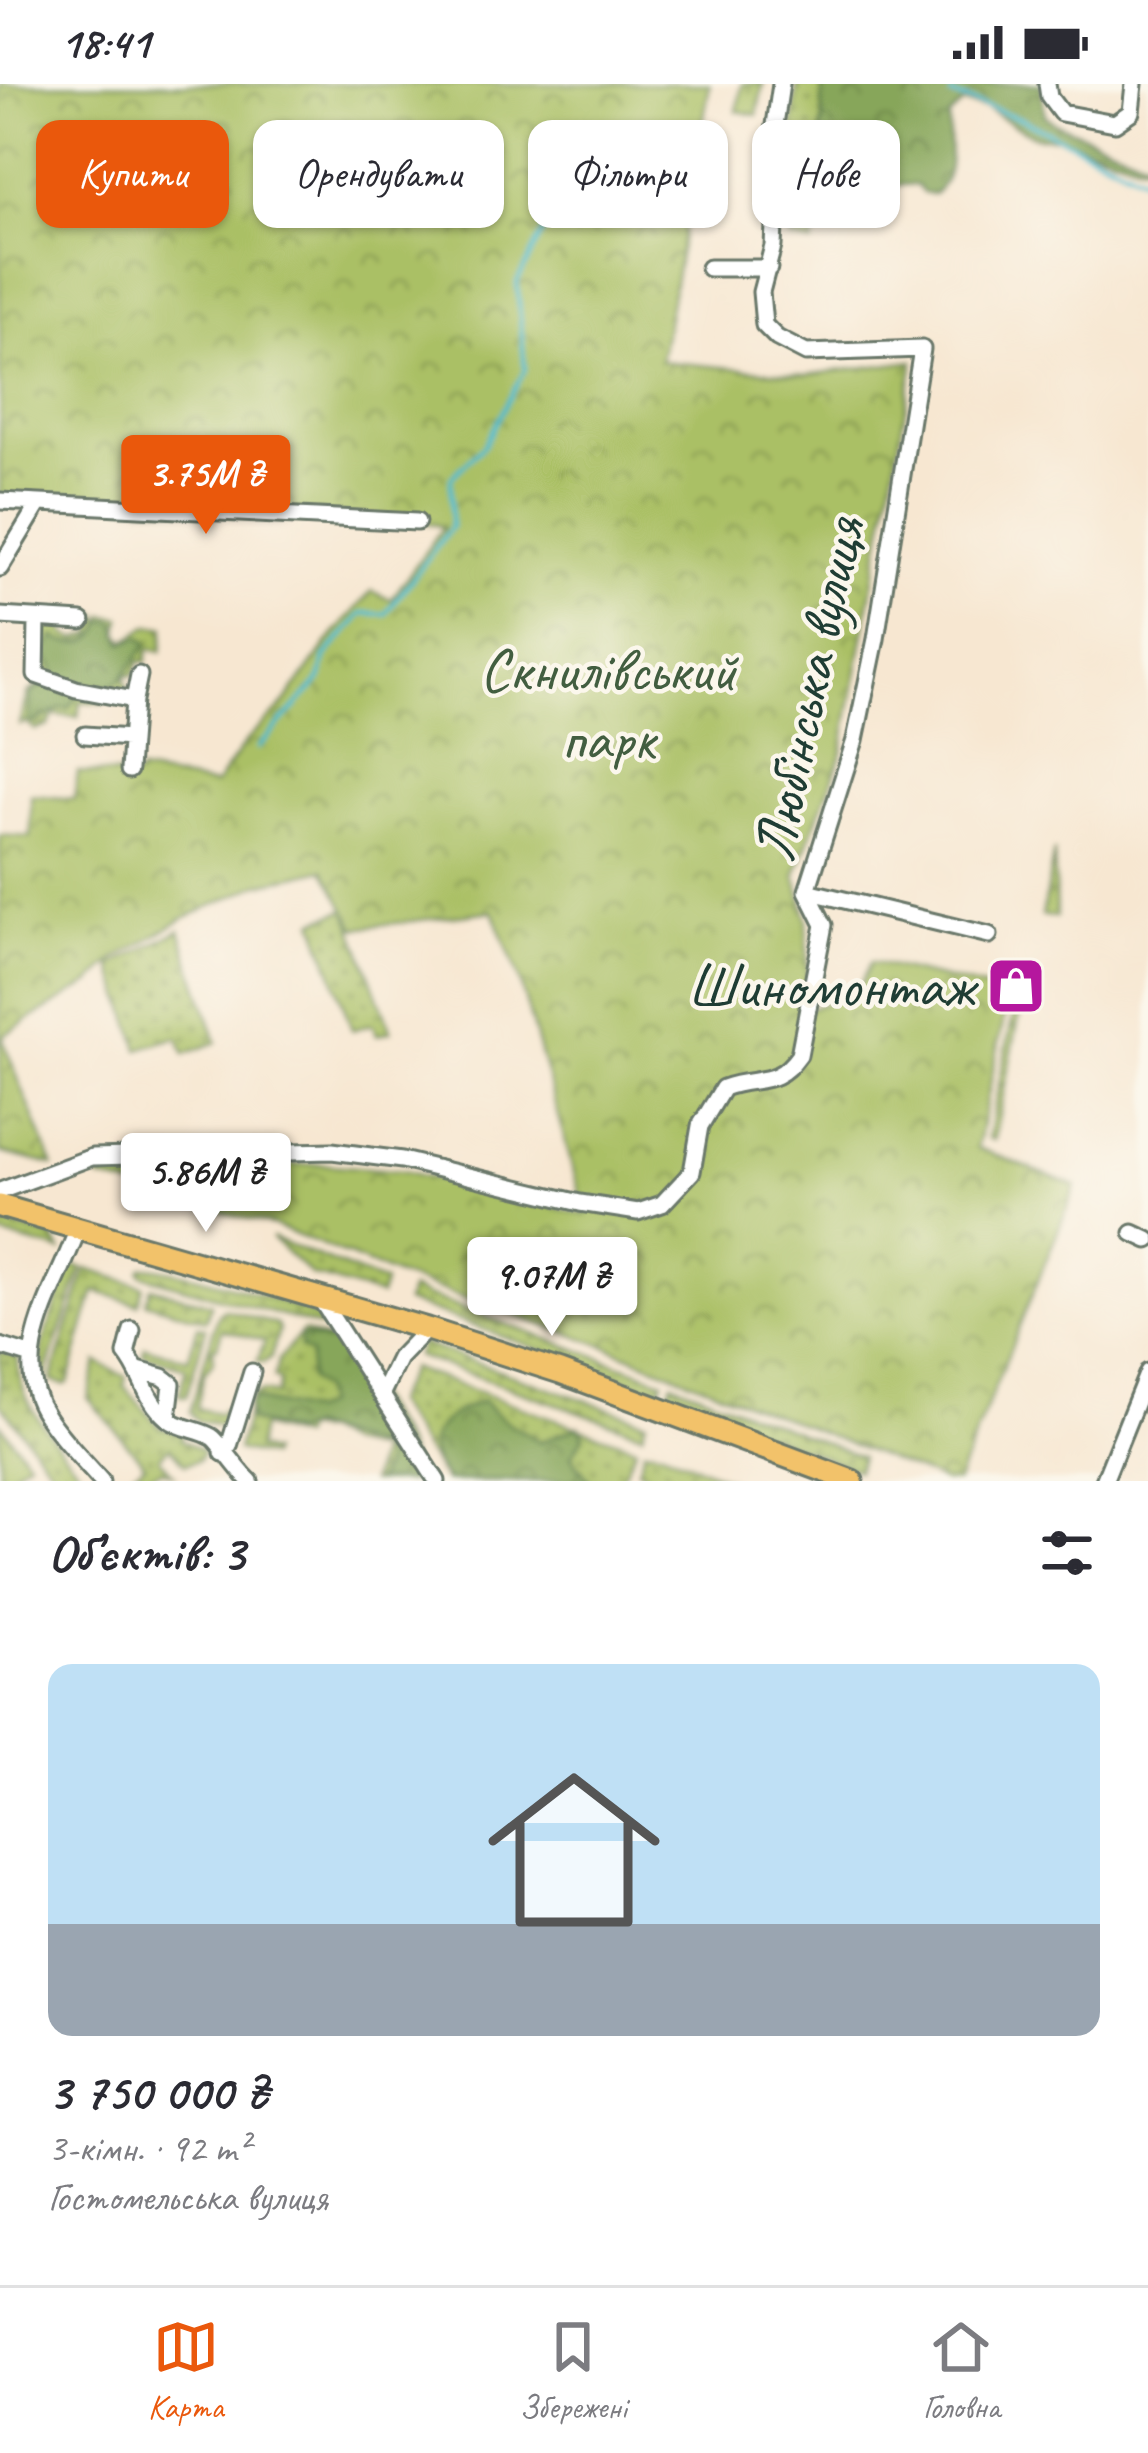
<!DOCTYPE html>
<html lang="uk">
<meta charset="utf-8">
<style>
body{margin:0;font-family:Caveat,sans-serif;background:#f2f2f3;color:#2b2b33;height:100vh;display:flex;flex-direction:column;font-size:45px;white-space:nowrap}
*{box-sizing:border-box;margin:0}
p{font-size:39px;color:#7c7c81}
.icon{flex:none;width:66px;height:66px;fill:none;stroke:currentColor;stroke-width:2;stroke-linecap:round;stroke-linejoin:round}
.map{position:relative;height:1397px;overflow:hidden}
.sheet{display:flex;flex-direction:column;background:#fff;flex:1}
.sheet>*{flex:none}
.top-card{position:absolute;left:36px;top:36px;width:1077px;height:108px;display:flex;gap:24px}
.price{position:absolute;translate:-50% -102px;padding:0 27px;border-radius:12px;background:#fff;color:#222;font-size:39px;line-height:78px;filter:drop-shadow(0 3px 6px #0008)}
.price::after{content:'';position:absolute;left:50%;top:72px;width:36px;height:27px;margin-left:-18px;background:inherit;clip-path:polygon(0 0,100% 0,50% 100%)}
.price.active{background:#ea580c;color:#fff}
ul{padding:0;list-style:none}
li{display:grid;align-content:center;gap:24px;height:636px;padding:0 48px}
li+li{border-top:3px solid #e1e1e2}
li span{display:grid;place-items:center;height:372px;border-radius:24px;color:#555}
li>.icon{margin-inline-start:auto}
span .icon{width:216px;height:216px;fill:#fffc;stroke-width:1}
li b{font-size:51px}
h2{display:flex;justify-content:space-between;align-items:center;height:144px;padding:0 48px;font-size:51px}
.chip{padding:0 42px;border-radius:24px;background:#fff;box-shadow:0 3px 9px #0004;font-size:42px;line-height:108px}
.chip.active{background:#ea580c;color:#fff}
.status{display:flex;justify-content:space-between;align-items:center;height:84px;padding:0 60px;background:#fff;direction:ltr}
.status svg{height:33px;fill:currentColor}
.tabs{display:flex;justify-content:space-around;align-items:center;height:168px;border-top:3px solid #e1e1e2;background:#fff;font-size:33px;color:#7c7c81}
.tabs a{display:grid;justify-items:center;gap:6px}
.tabs .active{color:#ea580c}
.map>svg:first-child{display:block}
</style>
<div class="status"><b>18:41</b><svg viewBox="0 0 49 12"><path d="M0 12V9h3v3zM5 12V6h3v6zM10 12V3h3v9zM15 12V0h3v12zM26 1h20v11H26zM47 4h2v5h-2z"/></svg></div>
<div class="map">
<svg width="1148" height="1397" viewBox="0 0 1148 1397">
<defs>
<pattern id="grass-dots" width="8" height="8" patternUnits="userSpaceOnUse" patternTransform="scale(3)"><rect width="8" height="8" fill="#aac065"/><path d="M2 2h.1M6 6h.1" fill="none" stroke="#8a9d54" stroke-width="1.8" stroke-linecap="round"/></pattern>
<pattern id="forest-crowns" width="20" height="18" patternUnits="userSpaceOnUse" patternTransform="scale(3)"><rect width="20" height="18" fill="#87a65a"/><path d="M2 6a3 3 0 1 1 6 0M12 15a3 3 0 1 1 6 0" fill="none" stroke="#6e884b"/></pattern>
<pattern id="park-crowns" width="20" height="18" patternUnits="userSpaceOnUse" patternTransform="scale(3)"><rect width="20" height="18" fill="#aac065"/><path d="M2 6a3 3 0 1 1 6 0M12 15a3 3 0 1 1 6 0" fill="none" stroke="#8a9d54"/></pattern>
</defs>
<rect width="100%" height="100%" fill="#fbf7ec"/>
<filter id="ink" filterUnits="userSpaceOnUse"><feTurbulence type="fractalNoise" baseFrequency=".00833" numOctaves="2"/><feDisplacementMap in="SourceGraphic" scale="24" xChannelSelector="R" yChannelSelector="G"/><feConvolveMatrix kernelMatrix="1 2 1 2 8 2 1 2 1" color-interpolation-filters="sRGB"/></filter>
<filter id="wash" filterUnits="userSpaceOnUse"><feTurbulence type="fractalNoise" baseFrequency=".004" numOctaves="4" result="noise"/><feDisplacementMap in="SourceGraphic" scale="48" xChannelSelector="R" yChannelSelector="G"/><feGaussianBlur stdDeviation="2.7" result="paint"/><feColorMatrix in="noise" values="0 0 0 0 0 0 0 0 0 0 0 0 0 0 0 0 0 1.4 0 .05"/><feComposite in="paint" operator="in"/></filter>
<g filter="url(#wash)">
<rect width="100%" height="100%" fill="#f7e7d1"/>
<path fill="url(#grass-dots)" stroke="#647e4c" stroke-width="3" d="M 742,0 L 763,0 L 757,31 L 737,27 Z
M 797,0 L 825,0 C 818,16 825,25 822,41 C 819,60 808,72 797,86 L 789,83 Z
M 94,531 L 99,531 L 99,536 L 104,537 L 105,532 L 121,534 L 119,549 L 126,557 L 148,542 L 165,543 L 162,567 L 148,565 L 146,578 L 139,577 L 134,591 L 126,591 L 124,598 L 128,603 L 124,613 L 111,610 L 103,619 L 80,617 L 78,633 L 54,631 L 48,642 L 36,646 L 26,639 L 20,641 L 28,610 L 41,599 L 46,541 L 63,541 L 65,550 L 76,555 L 93,550 Z
M 1054,767 L 1056,833 L 1042,832 Z
M 346,825 L 391,947 L 377,951 L 372,940 L 352,946 L 314,837 Z
M 180,846 L 217,958 L 185,970 L 178,953 L 139,965 L 112,882 Z
M 1016,917 L 1021,924 L 994,1056 L 988,1054 Z
M 0,1138 L 53,1153 L 61,1167 L 0,1151 Z
M 271,1154 L 384,1199 L 380,1212 L 311,1191 Z
M 70,1181 L 82,1184 L 44,1296 L 41,1296 L 42,1262 Z
M 143,1183 C 179,1184 305,1220 330,1243 L 320,1243 L 142,1191 L 140,1187 Z
M 86,1185 L 143,1202 L 138,1220 L 95,1207 L 68,1299 L 64,1301 L 51,1297 Z
M 151,1203 L 211,1220 L 206,1236 L 146,1218 Z
M 410,1206 L 663,1296 L 659,1308 L 406,1218 Z
M 224,1225 L 277,1241 L 279,1247 L 271,1273 L 263,1279 L 257,1278 L 265,1257 L 222,1245 L 217,1263 L 213,1263 L 213,1278 L 204,1290 L 197,1324 L 220,1331 L 222,1326 L 232,1328 L 231,1339 L 222,1343 L 198,1337 L 190,1328 L 218,1230 Z
M 198,1242 L 206,1244 L 186,1313 L 179,1311 L 186,1284 L 143,1271 L 145,1263 L 188,1275 Z
M 303,1247 L 342,1261 L 406,1363 L 414,1386 L 410,1397 L 371,1397 L 379,1367 L 346,1360 L 323,1348 L 303,1345 L 300,1354 L 261,1343 L 256,1365 L 270,1369 L 268,1373 L 237,1366 L 252,1311 L 263,1308 L 277,1311 L 280,1297 L 274,1294 L 279,1275 Z
M 420,1259 L 646,1337 L 642,1349 L 416,1272 Z
M 0,1267 L 18,1273 C 17,1322 59,1360 88,1397 L 60,1397 L 0,1319 Z
M 97,1278 L 126,1293 L 124,1302 L 161,1344 L 184,1347 L 180,1355 L 203,1367 L 199,1376 L 185,1380 L 170,1363 L 159,1373 L 173,1390 L 162,1386 L 140,1395 L 124,1394 L 145,1380 L 88,1314 Z
M 410,1284 L 636,1363 L 620,1397 L 445,1397 L 393,1319 Z
M 672,1298 L 861,1373 L 857,1386 L 667,1311 Z
M 644,1365 L 662,1367 L 732,1397 L 662,1397 L 638,1386 Z"/>
<path fill="url(#forest-crowns)" stroke="#537247" stroke-width="3" d="M 825,0 L 1041,0 L 1045,31 L 1053,38 L 1148,77 L 1140,80 L 1056,53 L 1035,53 L 985,24 L 963,20 L 949,33 C 947,62 958,89 934,110 L 923,109 L 917,101 C 903,100 886,101 876,108 L 838,87 L 822,95 L 797,86 C 808,72 819,60 822,41 C 825,25 818,17 825,0 Z
M 109,537 L 115,538 L 123,559 L 140,553 L 148,560 C 137,571 123,599 109,603 C 100,606 89,607 79,609 L 69,625 L 62,624 L 35,639 L 29,637 L 31,609 L 56,592 L 45,568 L 54,553 C 73,564 97,561 103,538 Z
M 301,1251 L 338,1260 L 344,1265 L 400,1353 L 413,1388 L 409,1397 L 376,1397 C 383,1385 388,1376 378,1364 L 310,1343 L 292,1349 L 249,1337 L 248,1321 L 253,1315 L 311,1328 L 324,1321 L 321,1306 L 309,1295 L 310,1270 L 300,1264 Z
M 483,1317 C 499,1337 519,1344 540,1358 L 579,1342 L 584,1352 L 571,1372 L 590,1397 L 447,1397 C 442,1390 433,1379 432,1371 C 425,1341 462,1324 483,1317 Z"/>
<path fill="url(#park-crowns)" stroke="#647e4c" stroke-width="3" d="M 0,0 L 710,0 L 660,277 L 806,291 L 914,277 L 841,673 L 796,790 L 807,835 L 807,925 L 856,909 L 871,878 L 1009,910 L 977,1064 L 1076,1102 L 957,1397 L 943,1397 L 603,1261 L 395,1191 L 269,1140 L 99,1094 L 98,1086 L 319,1080 L 404,1087 L 586,1131 L 520,898 L 493,827 L 356,844 L 324,785 L 260,800 L 184,834 L 115,876 L 92,898 L 4,951 L 3,957 L 53,1081 L 0,1068 L 0,751 L 31,753 L 31,711 L 74,715 L 78,688 L 138,692 L 140,688 L 215,701 L 247,656 L 280,625 L 333,552 L 372,507 L 391,516 L 443,443 L 420,437 L 0,414 Z"/>
<path fill="#aac065" stroke="#647e4c" stroke-width="3" d="M 800,112 L 822,118 L 812,160 L 789,154 Z
M 0,1340 L 28,1376 L 2,1397 L 0,1397 Z"/>
<g fill="none" stroke-linecap="round" stroke-linejoin="round">
<path stroke="#51bccd" stroke-width="4.5" d="M 951,11 L 1022,35 L 1148,96
M 258,664 L 312,605 L 321,594 L 325,573 L 363,529 L 386,530 L 451,443 L 451,394 L 484,361 L 525,286 L 517,198 L 576,85"/>
</g>
</g>
<g filter="url(#ink)">
<g fill="none" stroke-linecap="round" stroke-linejoin="round">
<defs>
<path id="minor" d="M 1047,0 L 1049,13 L 1061,29 L 1115,39 L 1131,28 L 1134,0
M 709,184 L 769,184
M 0,417 L 417,438
M 0,484 L 38,421
M 0,532 L 82,537
M 37,537 L 36,591 L 76,605 L 134,616 L 129,686
M 134,616 L 139,591
M 85,651 L 131,654
M 807,807 L 989,851
M 0,1107 L 92,1073 L 332,1067 L 402,1076 L 580,1119 L 638,1128 L 662,1120 L 692,1088 L 700,1042 L 723,1004 C 757,991 775,1005 799,971 L 824,841 L 807,807 L 855,656 L 876,555 L 922,265 L 806,269 L 777,254 L 764,241 L 761,208 L 773,162 L 775,122 L 770,75 L 781,0
M 78,1144 C 58,1203 7,1272 46,1331 C 61,1355 83,1376 101,1397
M 1133,1149 L 1148,1156
M 319,1213 L 437,1397
M 132,1246 L 126,1270 C 143,1291 145,1316 167,1334 C 180,1345 199,1345 212,1353 C 219,1357 238,1387 250,1397
M 0,1262 L 29,1271
M 138,1286 L 163,1293 L 172,1300 L 168,1334
M 382,1309 L 399,1274 L 427,1245
M 223,1369 L 229,1362 L 252,1288
M 1104,1397 L 1148,1288"/>
<path id="major" d="M 0,1122 L 427,1245 L 560,1288 L 852,1397"/>
</defs>
<use href="#minor" stroke="#6b786b" stroke-width="21"/>
<use href="#major" stroke="#6b786b" stroke-width="27"/>
<use href="#minor" stroke="#fff" stroke-width="15"/>
<use href="#major" stroke="#f2c26a" stroke-width="21"/>
</g>
</g>
<defs>
<symbol id="shop-square" viewBox="-11 -11 22 22"><rect x="-9" y="-9" width="18" height="18" rx="4" fill="#b5179e" stroke="#fbf7ec"/><path d="M-5-2.5h2.3a2.7 3.5 0 0 1 5.4 0H5L5.5 6h-11ZM-1.5-2.5h3a1.5 2.3 0 0 0-3 0Z" fill="#fff"/></symbol>
</defs>
<g fill-rule="evenodd">
<use href="#shop-square" x="983" y="869" width="66" height="66"/>
</g>
<g text-anchor="middle" dominant-baseline="central" stroke-width="9" stroke-linejoin="round" paint-order="stroke">
<g font-size="60" fill="#425e40" stroke="#fbf7ec">
<text x="608" y="586">Скнилівський<tspan x="608" dy="69">парк</tspan></text>
</g>
<g font-size="60" fill="#1f3d34" stroke="#fbf7ec">
<text transform="translate(808 605) rotate(-78)">Любінська вулиця</text>
</g>
<g font-size="60" fill="#1f3d34" stroke="#fbf7ec" text-anchor="end">
<text x="974" y="902">Шиномонтаж</text>
</g>
</g>
</svg>
<b class="price active" style="left:206px;top:453px">3.75M ₴</b>
<b class="price" style="left:206px;top:1151px">5.86M ₴</b>
<b class="price" style="left:552px;top:1255px">9.07M ₴</b>
<div class="top-card">
<a class="chip active">Купити</a>
<a class="chip">Орендувати</a>
<a class="chip">Фільтри</a>
<a class="chip">Нове</a>
</div>
</div>
<section class="sheet">
<h2>Об’єктів: 3<svg class="icon" aria-label="filters" viewBox="0 0 24 24"><path d="M4 7h16M4 17h16"/><circle cx="9" cy="7" r="2"/><circle cx="15" cy="17" r="2"/></svg></h2>
<ul>
<li><span style="background:linear-gradient(#bfe0f5 70%,#9aa5b1 0)"><svg class="icon" aria-label="home" viewBox="0 0 24 24"><path d="M3 11l9-7 9 7M6 9v11h12V9"/></svg></span><div><b>3 750 000 ₴</b><p>3-кімн. · 92 m²</p><p>Гостомельська вулиця</p></div></li>
</ul>
</section>
<nav class="tabs">
<a class="active"><svg class="icon" aria-label="map" viewBox="0 0 24 24"><path d="M3 6l6-2 6 2 6-2v14l-6 2-6-2-6 2zM9 4v14M15 6v14"/></svg>Карта</a>
<a><svg class="icon" aria-label="saved" viewBox="0 0 24 24"><path d="M7 4h10v16l-5-4-5 4z"/></svg>Збережені</a>
<a><svg class="icon" aria-label="home" viewBox="0 0 24 24"><path d="M3 11l9-7 9 7M6 9v11h12V9"/></svg>Головна</a>
</nav>
